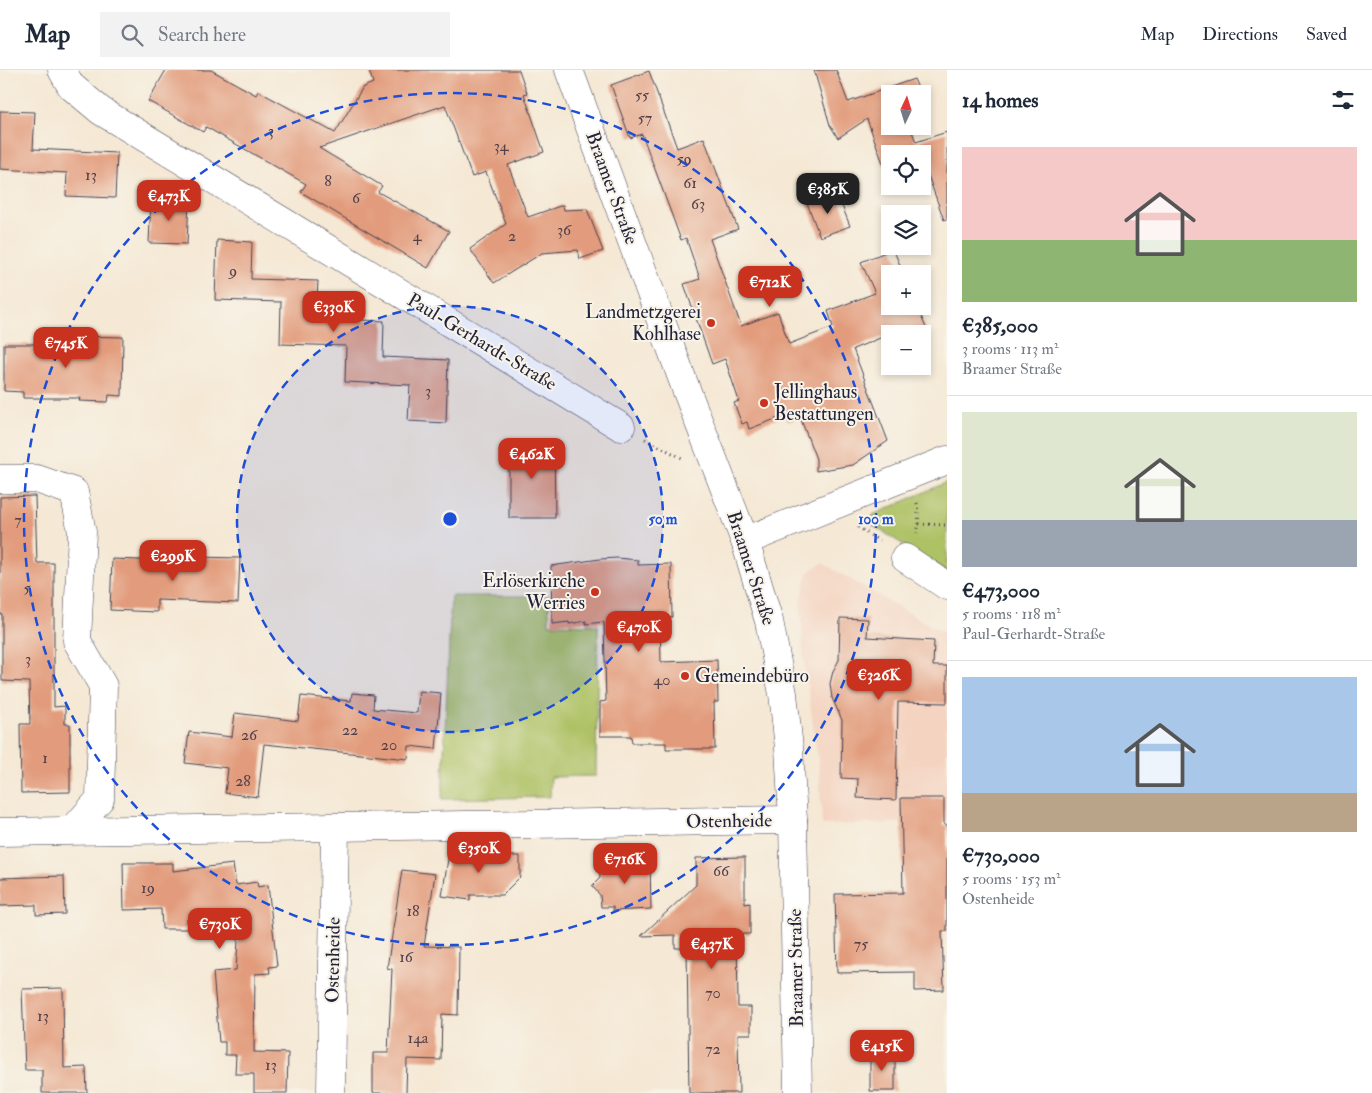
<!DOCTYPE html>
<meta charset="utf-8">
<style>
body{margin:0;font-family:"IM FELL Double Pica",serif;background:#f2f2f3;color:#1f2937;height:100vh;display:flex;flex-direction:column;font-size:19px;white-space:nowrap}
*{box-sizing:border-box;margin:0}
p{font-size:16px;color:#747a83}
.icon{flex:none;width:28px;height:28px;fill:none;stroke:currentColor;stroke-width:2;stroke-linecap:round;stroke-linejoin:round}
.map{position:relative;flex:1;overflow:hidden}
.details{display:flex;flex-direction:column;background:#fff;width:425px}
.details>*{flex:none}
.needle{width:32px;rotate:4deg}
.fabs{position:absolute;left:881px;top:15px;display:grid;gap:10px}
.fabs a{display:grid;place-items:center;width:50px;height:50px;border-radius:0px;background:#fff;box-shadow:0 2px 8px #0003;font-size:25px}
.price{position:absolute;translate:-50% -42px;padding:0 11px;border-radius:10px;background:#c8321e;color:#fff;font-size:16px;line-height:32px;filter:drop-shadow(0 1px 2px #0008)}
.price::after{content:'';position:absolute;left:50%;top:30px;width:15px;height:11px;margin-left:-8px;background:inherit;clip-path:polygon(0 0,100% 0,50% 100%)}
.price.active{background:#222;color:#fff}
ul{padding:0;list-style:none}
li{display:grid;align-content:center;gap:10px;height:265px;padding:0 15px}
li+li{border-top:1px solid #e0e1e3}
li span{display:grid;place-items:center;height:155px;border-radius:0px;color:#555}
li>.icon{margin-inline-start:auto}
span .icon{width:90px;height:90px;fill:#fffc;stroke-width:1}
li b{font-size:21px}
h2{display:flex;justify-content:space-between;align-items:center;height:60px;padding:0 15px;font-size:21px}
header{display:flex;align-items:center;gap:30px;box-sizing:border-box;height:70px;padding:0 25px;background:#fff;border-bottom:1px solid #e0e1e3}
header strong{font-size:24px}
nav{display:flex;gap:28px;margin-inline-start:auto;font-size:18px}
.search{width:350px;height:45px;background:#f2f2f3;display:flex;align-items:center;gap:12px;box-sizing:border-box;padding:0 18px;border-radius:0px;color:#747a83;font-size:19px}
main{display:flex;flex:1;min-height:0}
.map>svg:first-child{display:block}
</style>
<header>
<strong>Map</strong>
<div class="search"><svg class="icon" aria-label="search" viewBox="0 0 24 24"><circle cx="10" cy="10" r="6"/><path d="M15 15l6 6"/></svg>Search here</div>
<nav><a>Map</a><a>Directions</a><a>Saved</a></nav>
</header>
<main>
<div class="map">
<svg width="947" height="1023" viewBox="0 0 947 1023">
<rect width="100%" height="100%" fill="#f7f3e8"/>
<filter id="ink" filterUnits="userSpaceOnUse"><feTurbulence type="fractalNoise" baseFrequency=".02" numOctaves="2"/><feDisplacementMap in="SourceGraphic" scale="10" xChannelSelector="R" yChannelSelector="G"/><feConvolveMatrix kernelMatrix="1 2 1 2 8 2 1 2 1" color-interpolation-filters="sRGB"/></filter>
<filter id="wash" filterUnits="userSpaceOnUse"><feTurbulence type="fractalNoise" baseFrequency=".0096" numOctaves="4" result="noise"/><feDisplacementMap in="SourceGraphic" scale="20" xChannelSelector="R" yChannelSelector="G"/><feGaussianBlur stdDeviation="1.12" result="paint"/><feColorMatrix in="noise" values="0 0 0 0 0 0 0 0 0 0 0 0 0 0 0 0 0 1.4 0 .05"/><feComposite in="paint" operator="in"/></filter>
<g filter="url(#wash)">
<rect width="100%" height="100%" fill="#f5e8d4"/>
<path fill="#f4d3c0" d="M 822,493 L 947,565 L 947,752 L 822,755 L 819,698 L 803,584 L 801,534 L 805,512 L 809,502 Z"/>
<path fill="#adc165" stroke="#687250" d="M 947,412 L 947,502 L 872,455 L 871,452 L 873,445 Z
M 451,526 L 549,526 L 549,554 L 598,555 L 596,706 L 551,707 L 550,727 L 442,729 Z"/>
<g id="blocks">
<path fill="#e29b7c" d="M 166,0 L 211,0 L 256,25 L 258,21 L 335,63 L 363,17 L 373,13 L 369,0 L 519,0 L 527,23 L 524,24 L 544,82 L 508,95 L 528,147 L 563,135 L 564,140 L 587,139 L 603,181 L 580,189 L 578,180 L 542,183 L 494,213 L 470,179 L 506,154 L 486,102 L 472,107 L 445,35 L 319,78 L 382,116 L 378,122 L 449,161 L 428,198 L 301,122 L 306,114 L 206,57 L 203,62 L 148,31 Z
M 814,0 L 836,0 L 848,32 L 914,9 L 918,18 L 908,24 L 890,24 L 890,56 L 910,56 L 916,72 L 947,62 L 947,149 L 944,150 L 925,97 L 922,98 L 922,84 L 890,84 L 889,110 L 867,49 L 838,68 L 830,55 Z
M 649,1 L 677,78 L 704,68 L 738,159 L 710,169 L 741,256 L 778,242 L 789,274 L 833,257 L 828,241 L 875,223 L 861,192 L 893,179 L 904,204 L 890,204 L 890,236 L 917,236 L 926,258 L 913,264 L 903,264 L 901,261 L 890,264 L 853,279 L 888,371 L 853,395 L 816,401 L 816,389 L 800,347 L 788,352 L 786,345 L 749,359 L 747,352 L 742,354 L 734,333 L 739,331 L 725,289 L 712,294 L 684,214 L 700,209 L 686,168 L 681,170 L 642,64 L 630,68 L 611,15 Z
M 0,41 L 35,42 L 33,79 L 117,83 L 115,128 L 66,126 L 67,103 L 0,99 Z
M 837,123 L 850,156 L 820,167 L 807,133 Z
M 151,129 L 189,130 L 187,174 L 149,173 Z
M 217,170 L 252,172 L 251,209 L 318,211 L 316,248 L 384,251 L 383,287 L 448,290 L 446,353 L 408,351 L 410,315 L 345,312 L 346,276 L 280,274 L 281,232 L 215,230 Z
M 72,266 L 123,267 L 122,326 L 109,325 L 108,332 L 79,331 L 80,328 L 23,328 L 23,322 L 4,321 L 4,274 L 72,274 Z
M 509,371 L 554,371 L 555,448 L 509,448 Z
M 35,426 L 37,493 L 54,493 L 54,637 L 65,636 L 65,654 L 70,654 L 70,722 L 21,723 L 20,654 L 30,654 L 29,612 L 2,611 L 2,544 L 0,544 L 0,427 Z
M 196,487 L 240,488 L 238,533 L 157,530 L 157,542 L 110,540 L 112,489 L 195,492 Z
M 617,488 L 638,490 L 638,495 L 671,494 L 672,547 L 660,548 L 661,592 L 717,590 L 718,632 L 714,632 L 715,679 L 666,679 L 666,673 L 632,673 L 631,666 L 600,666 L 600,632 L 606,631 L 604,553 L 603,552 L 586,554 L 586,551 L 569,554 L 569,552 L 552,554 L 551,496 L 600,489 Z
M 840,548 L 868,549 L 867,567 L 934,571 L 933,596 L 947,596 L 947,633 L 898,632 L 896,730 L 857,728 L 858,709 L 841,708 L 842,650 L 832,628 L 830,614 L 833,601 L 839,590 Z
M 419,621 L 441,623 L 436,679 L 409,676 L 408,689 L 264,674 L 258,727 L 225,723 L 228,698 L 185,693 L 189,662 L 232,667 L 235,643 L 298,651 L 301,626 L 351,631 L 352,623 L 374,625 L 373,639 L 417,643 Z
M 901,728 L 944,728 L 944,755 L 947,755 L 947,861 L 942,861 L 944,920 L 915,921 L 915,902 L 837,903 L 835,824 L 903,823 Z
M 450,777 L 478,778 L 477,786 L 520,786 L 520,807 L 502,825 L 470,825 L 470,830 L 442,826 Z
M 745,787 L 745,834 L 750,833 L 750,864 L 737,864 L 738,937 L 751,937 L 751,964 L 738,964 L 739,1023 L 689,1023 L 687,878 L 675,878 L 675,865 L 641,866 L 696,815 L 696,788 Z
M 650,791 L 651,839 L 613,841 L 613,837 L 601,837 L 600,825 L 592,816 L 600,808 L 599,792 Z
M 123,793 L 173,793 L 173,801 L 233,794 L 236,815 L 257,812 L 258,817 L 268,815 L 277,896 L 269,897 L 270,903 L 255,904 L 254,982 L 288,983 L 287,1023 L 254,1023 L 254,1004 L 235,1004 L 236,985 L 225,985 L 225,972 L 219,972 L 213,902 L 236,900 L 240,842 L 187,849 L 187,859 L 162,859 L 161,839 L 124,840 Z
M 402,800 L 435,804 L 424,876 L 459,877 L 458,945 L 442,944 L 441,990 L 407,989 L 406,1023 L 373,1023 L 373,983 L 388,983 L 392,899 L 387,898 Z
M 64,806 L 65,844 L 36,845 L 36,835 L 0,836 L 0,808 Z
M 63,918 L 64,998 L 86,997 L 87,1023 L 42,1023 L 42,1000 L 25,1000 L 22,919 Z
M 870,983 L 895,983 L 895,1021 L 870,1021 Z"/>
</g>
</g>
<g filter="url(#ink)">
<use href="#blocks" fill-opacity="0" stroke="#424052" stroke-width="1"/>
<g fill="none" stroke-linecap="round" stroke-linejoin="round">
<defs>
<path id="street" d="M 62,0 L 71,16 L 101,41 L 621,357
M 0,409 L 37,409 L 74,422 L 82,462 L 77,571 L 103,616 L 100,729 L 72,761
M 745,471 L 947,390
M 905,488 L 947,516
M 0,762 L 793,750
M 331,1023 L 335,757"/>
<path id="secondary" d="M 569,0 L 686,319 L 745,471 L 769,551 L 783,624 L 789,678 L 793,750 L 798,1023"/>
</defs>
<use href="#street" stroke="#424052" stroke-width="29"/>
<use href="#secondary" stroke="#424052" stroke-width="29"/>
<path stroke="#424052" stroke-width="3" stroke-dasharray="1 4" stroke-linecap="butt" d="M 645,369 L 682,388
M 917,433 L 919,454 L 917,463
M 919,454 L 947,455
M 858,457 L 882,473"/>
<use href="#street" stroke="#fff" stroke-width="28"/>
<use href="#secondary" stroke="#fff" stroke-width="28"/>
</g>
</g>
<circle cx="450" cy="449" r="213" fill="#1d4ed8" fill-opacity=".12"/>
<g fill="none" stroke="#1d4ed8" stroke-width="2.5" stroke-dasharray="9 6">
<circle cx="450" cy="449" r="213"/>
<circle cx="450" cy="449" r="426"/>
</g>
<g fill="#c8321e" stroke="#f7f3e8" stroke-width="2">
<circle cx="711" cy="253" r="5"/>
<circle cx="764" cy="333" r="5"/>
<circle cx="595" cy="522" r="5"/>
<circle cx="685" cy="606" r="5"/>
</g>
<g text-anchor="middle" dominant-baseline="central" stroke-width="4" stroke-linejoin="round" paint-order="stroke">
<g font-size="16" fill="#52404b">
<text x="642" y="25">55</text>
<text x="645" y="48">57</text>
<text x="271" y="61">3</text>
<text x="501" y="76">34</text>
<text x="684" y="89">59</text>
<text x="91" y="105">13</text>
<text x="328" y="111">8</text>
<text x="690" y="113">61</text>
<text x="356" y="128">6</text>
<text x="698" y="134">63</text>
<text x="564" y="160">36</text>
<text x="417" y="166">4</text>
<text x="512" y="166">2</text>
<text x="233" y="201">9</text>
<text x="428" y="321">3</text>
<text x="18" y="450">7</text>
<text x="27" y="518">5</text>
<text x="28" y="589">3</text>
<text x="662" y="610">40</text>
<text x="350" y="660">22</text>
<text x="249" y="665">26</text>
<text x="389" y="675">20</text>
<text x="45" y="688">1</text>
<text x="243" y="711">28</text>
<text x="721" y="801">66</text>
<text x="148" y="818">19</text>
<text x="413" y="841">18</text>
<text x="861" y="874">75</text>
<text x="406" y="887">16</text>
<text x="713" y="923">70</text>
<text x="43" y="946">13</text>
<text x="418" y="968">14a</text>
<text x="713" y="979">72</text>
<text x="271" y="995">13</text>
</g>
<g font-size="19" fill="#22223b" stroke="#f7f3e8">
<text transform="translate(612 118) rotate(70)">Braamer Straße</text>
<text transform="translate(482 272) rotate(31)">Paul-Gerhardt-Straße</text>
<text transform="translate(751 498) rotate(72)">Braamer Straße</text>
<text transform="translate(729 751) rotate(-1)">Ostenheide</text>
<text transform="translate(333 890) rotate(-89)">Ostenheide</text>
<text transform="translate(796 898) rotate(-91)">Braamer Straße</text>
</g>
<g font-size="19" fill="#22223b" stroke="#f7f3e8" text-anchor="end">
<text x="701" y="242">Landmetzgerei<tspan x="701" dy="22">Kohlhase</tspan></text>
<text x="774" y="322" text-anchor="start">Jellinghaus<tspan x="774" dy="22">Bestattungen</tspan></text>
<text x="585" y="511">Erlöserkirche<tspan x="585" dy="22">Werries</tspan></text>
<text x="695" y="606" text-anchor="start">Gemeindebüro</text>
</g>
</g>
<circle cx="450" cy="449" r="8" fill="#1d4ed8" stroke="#f7f3e8" stroke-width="2.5"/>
<g font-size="15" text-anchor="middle" font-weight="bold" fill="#1d4ed8" stroke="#f7f3e8" stroke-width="4" stroke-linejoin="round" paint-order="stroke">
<text x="663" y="454">50 m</text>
<text x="876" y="454">100 m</text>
</g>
</svg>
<div class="fabs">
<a><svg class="needle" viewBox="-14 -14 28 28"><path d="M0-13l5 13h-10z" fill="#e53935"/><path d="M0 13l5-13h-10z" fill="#747a83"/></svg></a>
<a><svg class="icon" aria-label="locate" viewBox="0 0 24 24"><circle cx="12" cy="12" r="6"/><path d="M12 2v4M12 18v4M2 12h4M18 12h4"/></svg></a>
<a><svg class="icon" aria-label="layers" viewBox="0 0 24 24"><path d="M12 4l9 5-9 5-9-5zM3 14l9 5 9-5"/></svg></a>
<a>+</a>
<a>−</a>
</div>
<b class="price active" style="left:828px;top:145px">€385K</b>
<b class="price" style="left:169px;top:152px">€473K</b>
<b class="price" style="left:770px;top:238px">€712K</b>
<b class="price" style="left:334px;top:263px">€330K</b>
<b class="price" style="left:66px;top:299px">€745K</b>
<b class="price" style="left:532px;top:410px">€462K</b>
<b class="price" style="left:173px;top:512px">€299K</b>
<b class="price" style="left:639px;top:583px">€470K</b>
<b class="price" style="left:879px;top:631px">€326K</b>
<b class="price" style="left:479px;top:804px">€350K</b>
<b class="price" style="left:625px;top:815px">€716K</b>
<b class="price" style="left:220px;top:880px">€730K</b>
<b class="price" style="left:712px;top:900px">€437K</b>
<b class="price" style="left:882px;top:1002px">€415K</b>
</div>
<section class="details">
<h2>14 homes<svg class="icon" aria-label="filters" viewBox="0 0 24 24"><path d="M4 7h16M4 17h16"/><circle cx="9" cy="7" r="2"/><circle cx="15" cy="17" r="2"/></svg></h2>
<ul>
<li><span style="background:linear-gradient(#f6c9c9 60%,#8fb573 0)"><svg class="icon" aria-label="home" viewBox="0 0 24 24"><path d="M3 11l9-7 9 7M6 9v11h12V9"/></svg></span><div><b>€385,000</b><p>3 rooms · 113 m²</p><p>Braamer Straße</p></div></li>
<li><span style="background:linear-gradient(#dfe7d0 70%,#9aa5b1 0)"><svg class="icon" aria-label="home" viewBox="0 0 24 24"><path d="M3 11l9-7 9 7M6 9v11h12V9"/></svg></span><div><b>€473,000</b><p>5 rooms · 118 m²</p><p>Paul-Gerhardt-Straße</p></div></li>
<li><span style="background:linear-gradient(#a9c7e8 75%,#b9a48a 0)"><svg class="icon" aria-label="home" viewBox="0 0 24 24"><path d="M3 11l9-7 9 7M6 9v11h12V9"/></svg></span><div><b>€730,000</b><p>5 rooms · 153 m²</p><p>Ostenheide</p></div></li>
</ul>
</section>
</main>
